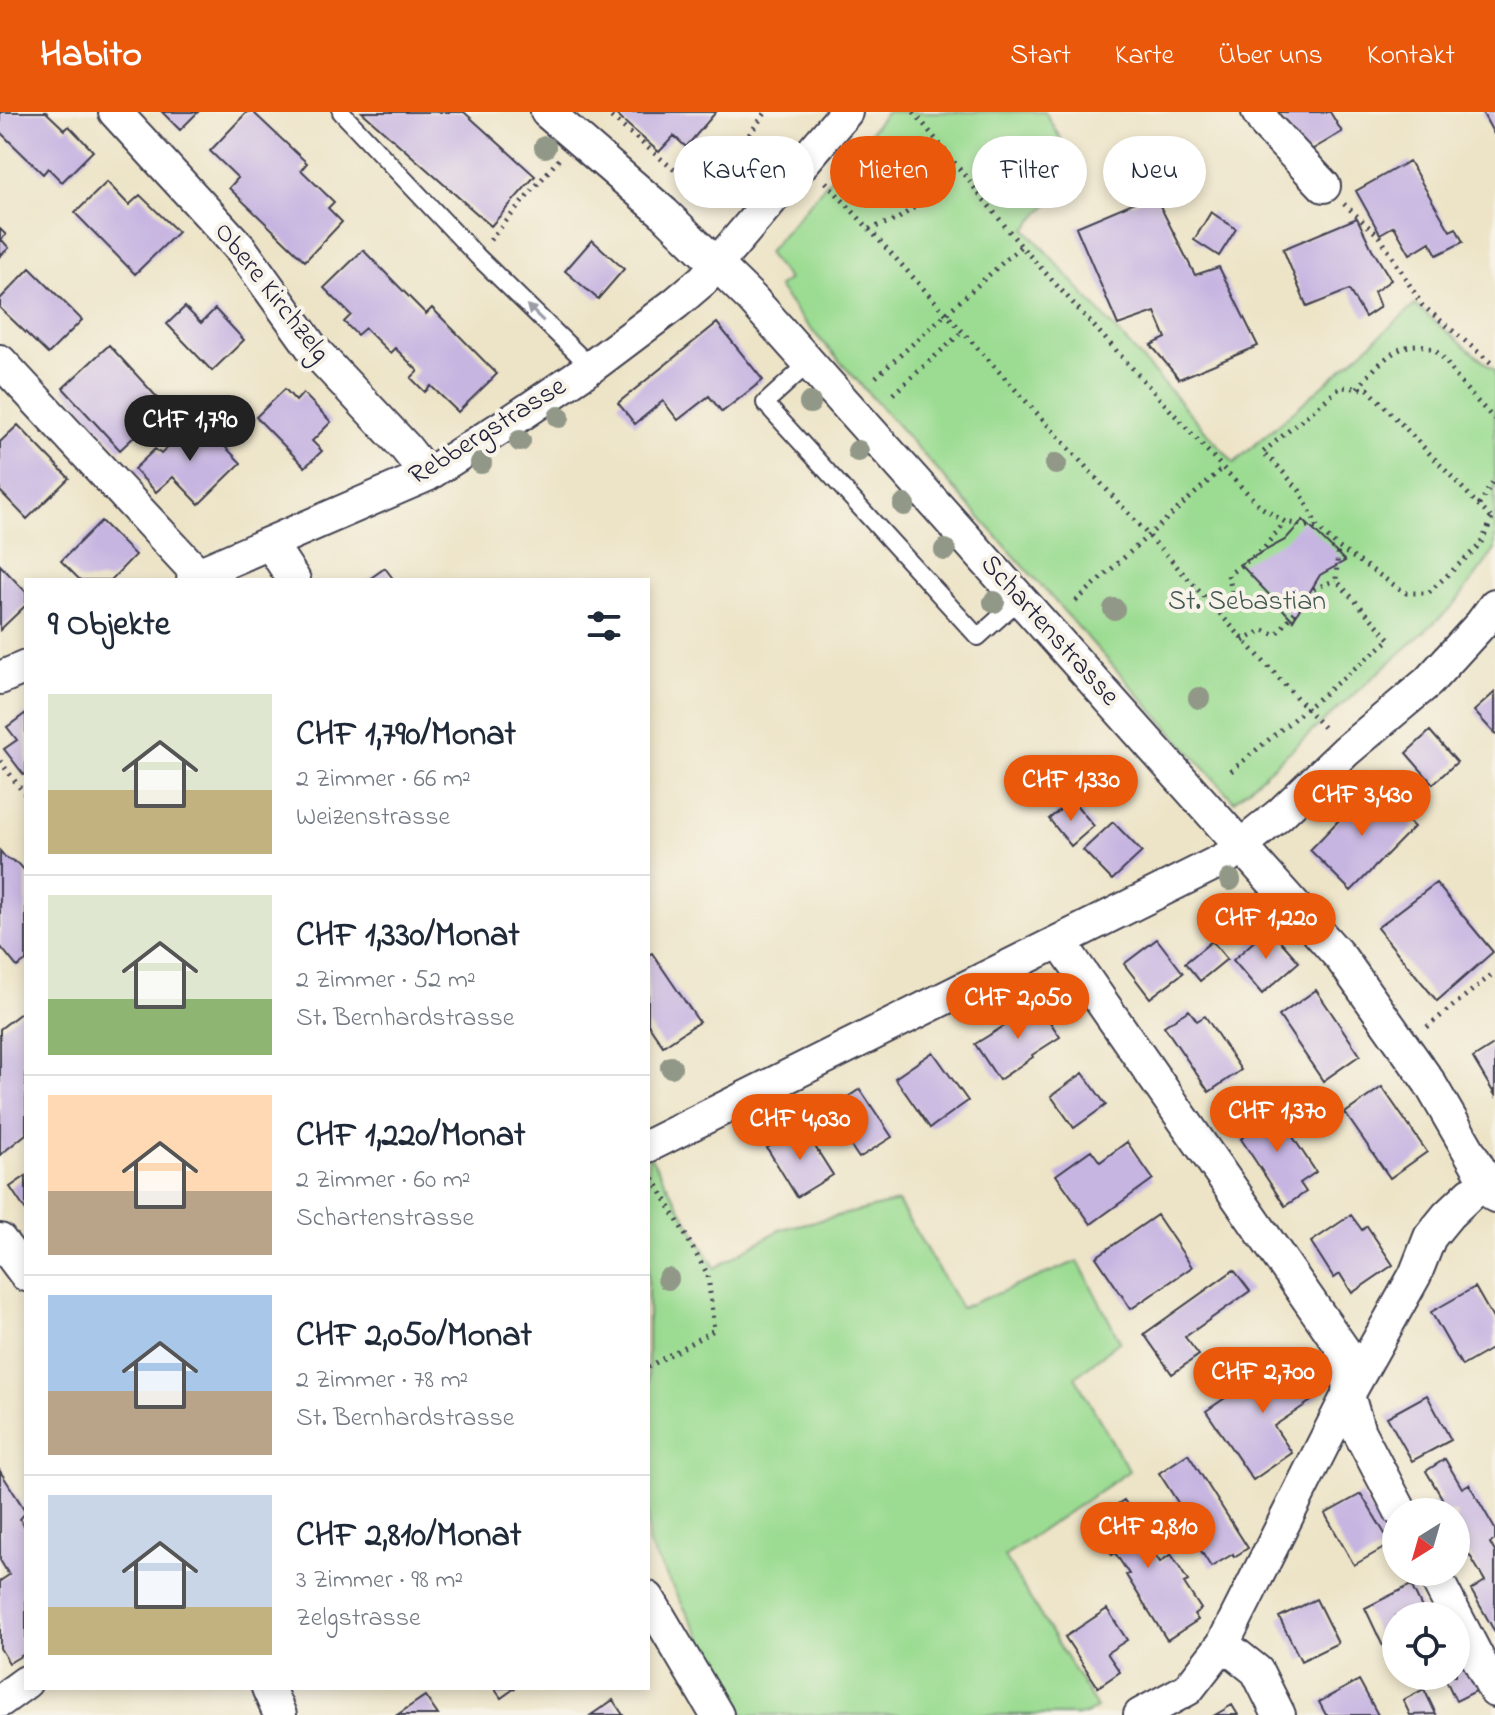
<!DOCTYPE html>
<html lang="de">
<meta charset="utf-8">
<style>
body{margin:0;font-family:"Indie Flower",sans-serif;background:#f6f6f7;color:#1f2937;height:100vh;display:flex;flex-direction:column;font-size:30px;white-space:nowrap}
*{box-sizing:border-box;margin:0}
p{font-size:26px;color:#747a83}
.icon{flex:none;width:44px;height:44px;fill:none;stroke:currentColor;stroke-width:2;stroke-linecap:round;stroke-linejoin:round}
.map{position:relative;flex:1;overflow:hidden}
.panel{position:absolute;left:24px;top:466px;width:626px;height:1112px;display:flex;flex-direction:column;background:#fff;border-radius:0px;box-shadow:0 4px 12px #0003}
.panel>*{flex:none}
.guide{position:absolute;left:674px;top:24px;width:700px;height:72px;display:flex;gap:16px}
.needle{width:52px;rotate:217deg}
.fabs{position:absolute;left:1382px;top:1386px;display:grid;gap:16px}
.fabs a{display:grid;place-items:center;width:88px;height:88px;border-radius:50%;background:#fff;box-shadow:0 4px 12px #0003;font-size:40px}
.price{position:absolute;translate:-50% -68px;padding:0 18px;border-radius:28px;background:#ea580c;color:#fff;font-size:26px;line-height:52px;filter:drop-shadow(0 2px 4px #0008)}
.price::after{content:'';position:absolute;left:50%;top:48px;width:24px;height:18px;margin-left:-12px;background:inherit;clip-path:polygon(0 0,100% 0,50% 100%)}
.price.on{background:#222;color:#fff}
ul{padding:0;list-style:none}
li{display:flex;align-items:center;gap:24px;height:200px;padding:0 24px}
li+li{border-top:2px solid #e0e1e3}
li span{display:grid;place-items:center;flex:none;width:224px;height:160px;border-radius:0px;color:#555}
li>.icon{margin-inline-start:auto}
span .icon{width:96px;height:96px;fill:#fffc;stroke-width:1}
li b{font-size:34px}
h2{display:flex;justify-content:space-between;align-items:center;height:96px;padding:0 24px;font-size:34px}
.pill{padding:0 28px;border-radius:36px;background:#fff;box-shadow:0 4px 12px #0003;font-size:28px;line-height:72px}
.pill.on{background:#ea580c;color:#fff}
header{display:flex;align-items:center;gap:48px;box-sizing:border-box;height:112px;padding:0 40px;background:#ea580c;color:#fff}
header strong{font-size:38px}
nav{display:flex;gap:44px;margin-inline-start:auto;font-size:28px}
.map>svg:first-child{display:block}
</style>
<header>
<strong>Habito</strong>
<nav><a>Start</a><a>Karte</a><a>Über uns</a><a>Kontakt</a></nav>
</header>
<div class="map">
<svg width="1495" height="1603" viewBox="0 0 1495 1603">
<rect width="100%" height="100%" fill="#f7f3e8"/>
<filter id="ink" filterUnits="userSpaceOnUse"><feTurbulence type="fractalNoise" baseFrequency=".0125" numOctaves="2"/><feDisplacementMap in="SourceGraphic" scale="16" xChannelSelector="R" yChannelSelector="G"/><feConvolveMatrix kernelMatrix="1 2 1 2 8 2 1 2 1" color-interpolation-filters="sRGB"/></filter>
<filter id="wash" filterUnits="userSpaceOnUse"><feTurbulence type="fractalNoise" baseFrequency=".006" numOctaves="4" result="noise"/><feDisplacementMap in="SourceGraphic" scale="32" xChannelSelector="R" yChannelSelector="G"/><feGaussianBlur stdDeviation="1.8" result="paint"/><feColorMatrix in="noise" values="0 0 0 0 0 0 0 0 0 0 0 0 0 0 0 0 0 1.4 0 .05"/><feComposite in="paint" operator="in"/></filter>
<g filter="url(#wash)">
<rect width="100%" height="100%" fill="#ede4c7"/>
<path fill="#9bdc92" stroke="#5e7f66" stroke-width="2" d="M 887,0 L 1045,0 L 1078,57 L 1026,117 L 1234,351 L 1415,193 L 1495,259 L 1495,438 L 1453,494 L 1234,689 L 801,206 L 778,175 L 788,167 L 767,141 Z
M 650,1044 L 715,1156 L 781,1117 L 898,1090 L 961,1196 L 1078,1149 L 1120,1229 L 1075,1265 L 1129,1359 L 1004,1444 L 1097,1596 L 1085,1603 L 744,1603 L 648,1431 L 648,1045 Z"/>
<g id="blocks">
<path fill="#c6b4e1" d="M 0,0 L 46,0 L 65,18 L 69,14 L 93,39 L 62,70 L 48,56 L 43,62 L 0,20 Z
M 162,0 L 198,0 L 180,18 Z
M 247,0 L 253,0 L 307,51 L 301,58 L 334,90 L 328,96 L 342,110 L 305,149 L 229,76 L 238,66 L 210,39 Z
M 362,0 L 464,0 L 535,64 L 491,114 Z
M 613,0 L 716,0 L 686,35 L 674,24 L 659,40 Z
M 1278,0 L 1330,0 L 1342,20 L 1303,43 Z
M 1482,0 L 1495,0 L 1495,24 Z
M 1409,49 L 1450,119 L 1456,116 L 1463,130 L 1437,143 L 1430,130 L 1410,142 L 1394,114 L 1380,122 L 1356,79 Z
M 107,70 L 129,93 L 140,83 L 178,120 L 135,162 L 75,101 Z
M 1154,82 L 1195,163 L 1219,155 L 1258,234 L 1179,267 L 1151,233 L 1166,226 L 1155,200 L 1118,213 L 1076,115 Z
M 1211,100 L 1236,117 L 1219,144 L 1194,128 Z
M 1357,106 L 1372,137 L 1391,168 L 1374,180 L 1380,195 L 1365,205 L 1349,178 L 1307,195 L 1283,137 Z
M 0,117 L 6,123 L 1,127 L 9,136 L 0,144 Z
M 592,128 L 624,157 L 598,187 L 565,159 Z
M 363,138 L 426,202 L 432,196 L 497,262 L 458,300 L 431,274 L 425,280 L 411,266 L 418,259 L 395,236 L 390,241 L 365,216 L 357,223 L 344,210 L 351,203 L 324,176 Z
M 30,156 L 82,208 L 48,242 L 0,196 L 0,187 Z
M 185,195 L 201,211 L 215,197 L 244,228 L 212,259 L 167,212 Z
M 717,211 L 763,268 L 722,300 L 709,284 L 678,308 L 663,289 L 635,312 L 618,291 Z
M 109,233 L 166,295 L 120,338 L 63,276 Z
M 285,277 L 296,289 L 303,281 L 331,310 L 312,329 L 322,339 L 305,355 L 256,305 Z
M 198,307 L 241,351 L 199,392 L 173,365 L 156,380 L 134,357 L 155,337 L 161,342 Z
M 18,313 L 69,366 L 27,407 L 0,379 L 0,330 Z
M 1303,408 L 1345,449 L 1320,463 L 1293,508 L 1240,452 L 1285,428 Z
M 101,409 L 135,443 L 111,468 L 80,468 L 61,449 Z
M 0,453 L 26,480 L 26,493 L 0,518 Z
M 385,456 L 394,468 L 368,468 Z
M 1495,580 L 1495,622 L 1474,599 Z
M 26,601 L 26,662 L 24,663 L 4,637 L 17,628 L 7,615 Z
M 1430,619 L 1457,650 L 1433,672 L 1406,641 Z
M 1372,674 L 1414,715 L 1351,779 L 1310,738 Z
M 1072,688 L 1094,714 L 1071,734 L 1049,707 Z
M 1113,710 L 1142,740 L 1112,768 L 1083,738 Z
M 0,739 L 5,745 L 19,752 L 26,760 L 26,849 L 17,855 L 0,834 Z
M 1436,771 L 1493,840 L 1437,889 L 1377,816 Z
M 1269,816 L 1299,850 L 1262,882 L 1233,848 Z
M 1157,827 L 1183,861 L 1150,886 L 1124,852 Z
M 1212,829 L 1227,847 L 1200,869 L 1185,851 Z
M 652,841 L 699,910 L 663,934 L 648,912 L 648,843 Z
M 1316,878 L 1360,943 L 1323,969 L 1279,904 Z
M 1036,889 L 1060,925 L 1032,943 L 1033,945 L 999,968 L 975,932 L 1004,914 L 1002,912 Z
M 26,897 L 26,1022 L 0,1043 L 0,917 Z
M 1189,898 L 1197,909 L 1205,904 L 1241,958 L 1209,980 L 1164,914 Z
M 1495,932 L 1495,983 L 1473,946 Z
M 933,940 L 968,989 L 930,1016 L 895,966 Z
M 1083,961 L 1106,993 L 1074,1016 L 1051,984 Z
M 1382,975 L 1427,1040 L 1390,1066 L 1345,1001 Z
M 860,977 L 892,1025 L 859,1046 L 827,999 Z
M 1265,997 L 1267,999 L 1270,997 L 1274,1002 L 1277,1001 L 1316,1060 L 1300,1071 L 1306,1080 L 1285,1094 L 1241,1027 L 1243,1025 L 1237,1015 Z
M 802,1014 L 833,1063 L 797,1085 L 767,1036 Z
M 1127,1030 L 1153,1067 L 1091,1112 L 1056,1063 L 1091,1038 L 1100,1050 Z
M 26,1064 L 26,1099 L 10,1075 Z
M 1157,1103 L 1192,1155 L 1131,1197 L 1096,1145 Z
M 1351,1103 L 1362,1118 L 1367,1114 L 1393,1153 L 1352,1181 L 1340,1162 L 1334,1166 L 1311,1130 Z
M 1234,1158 L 1250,1179 L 1185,1225 L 1199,1243 L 1172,1262 L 1144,1222 Z
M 1475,1175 L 1495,1210 L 1495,1235 L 1462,1254 L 1431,1200 Z
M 1290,1242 L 1320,1283 L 1274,1314 L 1292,1341 L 1253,1368 L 1206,1299 Z
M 1427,1283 L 1451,1328 L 1412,1349 L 1387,1305 Z
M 1188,1342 L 1248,1436 L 1234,1445 L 1233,1442 L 1211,1455 L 1196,1431 L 1202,1428 L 1159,1361 Z
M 1445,1347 L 1462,1376 L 1469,1372 L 1495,1417 L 1495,1428 L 1490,1431 L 1495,1440 L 1495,1520 L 1471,1478 L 1485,1469 L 1469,1442 L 1461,1446 L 1456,1439 L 1456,1400 L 1433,1400 L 1429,1394 L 1442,1386 L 1426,1359 Z
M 0,1359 L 26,1400 L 20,1407 L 26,1417 L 26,1541 L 9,1551 L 0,1536 L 0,1469 L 9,1463 L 0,1448 Z
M 1361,1382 L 1391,1432 L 1354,1453 L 1325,1402 Z
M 1124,1388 L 1146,1421 L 1152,1417 L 1160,1429 L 1150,1435 L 1160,1450 L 1171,1442 L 1188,1469 L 1184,1471 L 1201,1497 L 1194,1502 L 1198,1508 L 1167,1528 L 1126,1463 L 1129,1462 L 1115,1441 L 1112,1443 L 1090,1410 Z
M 1411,1473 L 1426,1504 L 1396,1504 L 1396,1562 L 1365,1496 Z
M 1316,1487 L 1338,1531 L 1301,1549 L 1279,1505 Z
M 1107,1497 L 1127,1528 L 1107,1541 L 1120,1560 L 1098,1575 L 1065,1525 Z
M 1464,1547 L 1480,1577 L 1456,1589 L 1444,1564 L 1456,1564 L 1456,1551 Z
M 1359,1568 L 1378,1603 L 1326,1603 L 1319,1590 Z
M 494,1576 L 515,1576 L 501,1586 Z
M 1424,1577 L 1436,1602 L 1410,1603 L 1403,1588 Z
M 425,1584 L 438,1603 L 397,1603 Z
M 613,1588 L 623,1603 L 591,1603 Z
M 1232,1593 L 1238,1603 L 1215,1603 Z"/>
</g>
</g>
<g filter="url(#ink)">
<use href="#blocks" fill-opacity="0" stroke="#403f50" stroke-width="2"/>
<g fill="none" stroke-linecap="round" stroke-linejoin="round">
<defs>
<path id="lane" d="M 341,0 L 477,144 L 591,255
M 809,251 L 765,291 L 978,525 L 1020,487"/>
<path id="street" d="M 115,0 L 241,137 L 312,236 L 405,335 L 427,363
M 547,0 L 664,101 L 752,187 L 1341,846 L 1429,970 L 1495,1084
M 1258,0 L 1267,14 L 1324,74
M 0,249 L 198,462
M 270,431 L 294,468
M 193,468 L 198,462 L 427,363 L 510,310 L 591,255 L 676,191 L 703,168 L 846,0
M 0,566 L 26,555
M 1060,830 L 1345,1240 L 1349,1261 L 1348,1283 L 1359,1320 L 1401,1400
M 648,1034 L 1226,746 L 1280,702 L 1346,639 L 1428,570 L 1481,512 L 1495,493
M 0,1128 L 26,1163
M 1433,1460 L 1495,1579
M 648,1486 L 717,1603
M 1223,1532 L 1257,1559 L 1279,1603
M 268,1576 L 280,1603
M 0,1589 L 26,1570
M 1140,1603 L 1188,1577 L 1223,1532 L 1348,1283 L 1415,1163 L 1430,1125 L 1448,1103 L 1471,1081 L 1489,1073"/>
</defs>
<use href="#lane" stroke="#403f50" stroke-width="20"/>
<use href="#street" stroke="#403f50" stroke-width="36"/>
<path stroke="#403f50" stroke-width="5" stroke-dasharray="2 6" stroke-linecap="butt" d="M 605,0 L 684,66 L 730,48 L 766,0
M 914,0 L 1021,134 L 1223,356 L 1261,395 L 1285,410 L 1317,416
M 730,48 L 752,65
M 826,70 L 1326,618
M 1344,92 L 1380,125 L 1422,193 L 1495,254
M 869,117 L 896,108 L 925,88 L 947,42
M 490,128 L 559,47
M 876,265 L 1021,134
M 1358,276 C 1376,253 1409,216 1439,242 C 1445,247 1449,255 1454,262 C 1466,278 1481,293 1495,308
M 893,282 L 962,220
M 1479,393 L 1495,366
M 1492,407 L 1480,433 L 1428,481 L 1406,481 L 1338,435 L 1318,416 L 1300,379 L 1275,351 L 1262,341 L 1341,275 L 1368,277 L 1492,407 L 1495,405
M 1076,489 L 1223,356
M 1219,501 L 1232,479 L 1228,463 L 1261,439 L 1285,410
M 1243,529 L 1263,518 L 1276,523 L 1314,477 L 1336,468
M 0,649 L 26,684
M 1231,659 L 1390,527 L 1336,468 L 1338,435
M 1427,915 L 1495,860
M 648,1255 L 714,1218 L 708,1163 L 651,1062"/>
<use href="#lane" stroke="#fff" stroke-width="16"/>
<use href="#street" stroke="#fff" stroke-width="32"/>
</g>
<g fill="#919888">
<circle cx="545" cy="35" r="11"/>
<circle cx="810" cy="291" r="11"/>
<circle cx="559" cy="305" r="11"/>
<circle cx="520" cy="329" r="11"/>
<circle cx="858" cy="339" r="11"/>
<circle cx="481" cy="351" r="11"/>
<circle cx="1056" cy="352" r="11"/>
<circle cx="904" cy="393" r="11"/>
<circle cx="945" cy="438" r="11"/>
<circle cx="994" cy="490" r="11"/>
<circle cx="1114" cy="497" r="11"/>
<circle cx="1199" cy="586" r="11"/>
<circle cx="1230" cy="768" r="11"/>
<circle cx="671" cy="955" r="11"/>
<circle cx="668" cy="1167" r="11"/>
</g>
<defs><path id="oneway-solid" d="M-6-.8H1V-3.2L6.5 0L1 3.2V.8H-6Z" transform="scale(2)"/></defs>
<use fill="#9c9ca7" href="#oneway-solid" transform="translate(535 201) rotate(-136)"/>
</g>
<g text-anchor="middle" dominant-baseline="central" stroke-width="8" stroke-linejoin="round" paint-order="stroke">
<g font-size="28" fill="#22223b" stroke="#f7f3e8">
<text transform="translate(271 181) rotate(52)">Obere Kirchzelg</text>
<text transform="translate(488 320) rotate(-32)">Rebbergstrasse</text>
<text transform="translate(1049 519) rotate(48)">Schartenstrasse</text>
</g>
<g font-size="28" fill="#465a55" stroke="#f7f3e8">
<text x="1247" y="490">St. Sebastian</text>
</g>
</g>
</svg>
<div class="fabs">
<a><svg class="needle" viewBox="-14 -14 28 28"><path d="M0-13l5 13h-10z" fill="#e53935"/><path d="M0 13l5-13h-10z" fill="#747a83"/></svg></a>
<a><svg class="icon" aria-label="locate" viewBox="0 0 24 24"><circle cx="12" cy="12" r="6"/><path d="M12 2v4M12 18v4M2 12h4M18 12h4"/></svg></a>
</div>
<b class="price on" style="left:190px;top:351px">CHF 1,790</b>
<b class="price" style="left:1071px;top:711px">CHF 1,330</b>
<b class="price" style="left:1362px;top:726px">CHF 3,430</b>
<b class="price" style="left:1266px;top:849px">CHF 1,220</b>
<b class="price" style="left:1018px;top:929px">CHF 2,050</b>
<b class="price" style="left:1277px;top:1042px">CHF 1,370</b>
<b class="price" style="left:800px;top:1050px">CHF 4,030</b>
<b class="price" style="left:1263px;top:1303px">CHF 2,700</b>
<b class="price" style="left:1148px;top:1458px">CHF 2,810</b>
<div class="guide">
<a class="pill">Kaufen</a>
<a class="pill on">Mieten</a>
<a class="pill">Filter</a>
<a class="pill">Neu</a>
</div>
<section class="panel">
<h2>9 Objekte<svg class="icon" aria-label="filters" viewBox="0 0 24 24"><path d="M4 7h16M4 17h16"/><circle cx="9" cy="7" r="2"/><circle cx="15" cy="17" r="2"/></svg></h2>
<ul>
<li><span style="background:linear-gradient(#dfe7d0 60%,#c2b280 0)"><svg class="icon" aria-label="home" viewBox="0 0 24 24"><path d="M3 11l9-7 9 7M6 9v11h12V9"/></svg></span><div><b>CHF 1,790/Monat</b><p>2 Zimmer · 66 m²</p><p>Weizenstrasse</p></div></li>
<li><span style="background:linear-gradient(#dfe7d0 65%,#8fb573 0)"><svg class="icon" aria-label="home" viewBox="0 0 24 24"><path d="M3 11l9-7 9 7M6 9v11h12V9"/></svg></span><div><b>CHF 1,330/Monat</b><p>2 Zimmer · 52 m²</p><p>St. Bernhardstrasse</p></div></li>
<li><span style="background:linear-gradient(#ffd9b3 60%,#b9a48a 0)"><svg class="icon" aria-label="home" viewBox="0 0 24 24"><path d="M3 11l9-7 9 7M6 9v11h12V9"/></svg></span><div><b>CHF 1,220/Monat</b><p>2 Zimmer · 60 m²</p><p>Schartenstrasse</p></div></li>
<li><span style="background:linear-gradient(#a9c7e8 60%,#b9a48a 0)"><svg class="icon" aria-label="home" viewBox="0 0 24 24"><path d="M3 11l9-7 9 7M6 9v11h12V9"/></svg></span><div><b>CHF 2,050/Monat</b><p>2 Zimmer · 78 m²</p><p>St. Bernhardstrasse</p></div></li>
<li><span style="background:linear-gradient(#c9d6e8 70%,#c2b280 0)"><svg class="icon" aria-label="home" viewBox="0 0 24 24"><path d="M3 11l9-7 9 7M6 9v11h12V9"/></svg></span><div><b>CHF 2,810/Monat</b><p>3 Zimmer · 98 m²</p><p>Zelgstrasse</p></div></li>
</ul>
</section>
</div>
